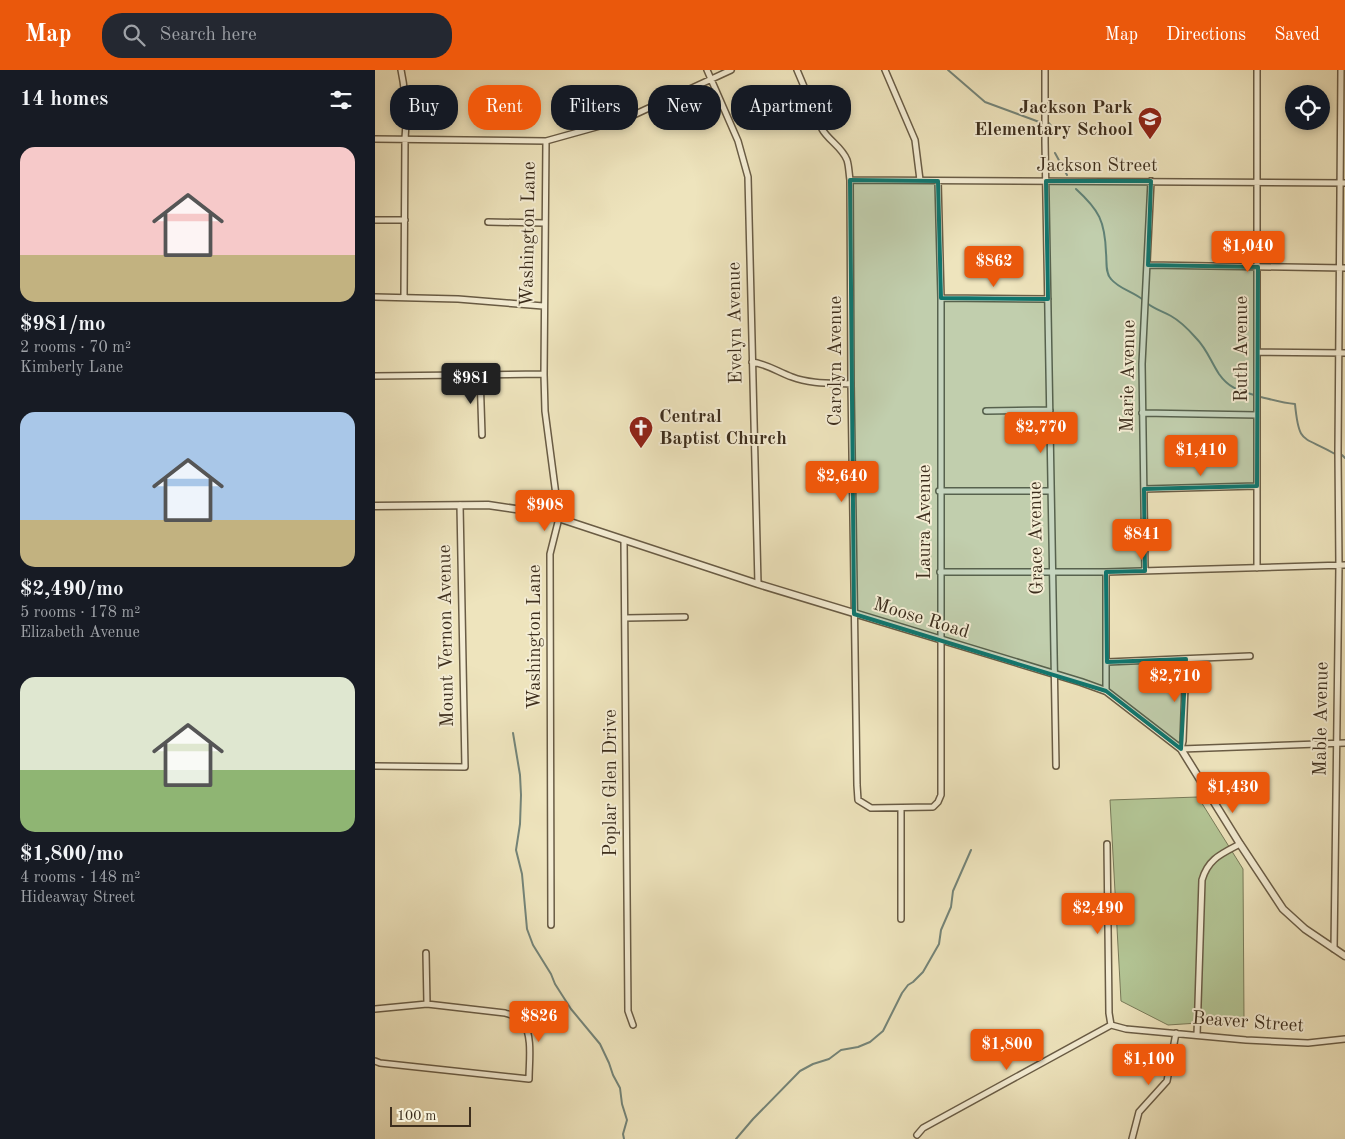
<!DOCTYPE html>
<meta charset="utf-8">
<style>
body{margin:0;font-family:"Old Standard TT",serif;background:#242831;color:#f1f3f6;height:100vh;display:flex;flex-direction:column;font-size:19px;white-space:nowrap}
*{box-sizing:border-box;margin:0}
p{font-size:16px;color:#9ea1a6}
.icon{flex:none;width:28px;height:28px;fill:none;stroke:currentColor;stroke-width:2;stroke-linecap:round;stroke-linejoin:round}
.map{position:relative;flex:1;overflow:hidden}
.details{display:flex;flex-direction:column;background:#171b24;width:375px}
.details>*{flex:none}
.top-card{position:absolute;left:15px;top:15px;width:475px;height:45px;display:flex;gap:10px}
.tools{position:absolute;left:910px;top:15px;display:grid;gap:10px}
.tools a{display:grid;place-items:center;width:45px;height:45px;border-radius:50%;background:#171b24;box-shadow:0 2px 8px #0003;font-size:25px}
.scale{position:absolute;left:15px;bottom:12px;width:81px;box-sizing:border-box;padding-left:5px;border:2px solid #3d2e1d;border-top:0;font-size:14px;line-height:18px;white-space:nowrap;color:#3d2e1d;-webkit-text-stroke:4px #f4edd4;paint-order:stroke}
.price{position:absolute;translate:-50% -42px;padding:0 11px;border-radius:5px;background:#ea580c;color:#fff;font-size:16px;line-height:32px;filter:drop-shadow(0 1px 2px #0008)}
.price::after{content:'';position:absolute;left:50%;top:30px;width:15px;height:11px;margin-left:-8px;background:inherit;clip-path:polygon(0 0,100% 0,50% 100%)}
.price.current{background:#222;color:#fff}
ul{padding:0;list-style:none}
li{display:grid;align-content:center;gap:10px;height:265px;padding:0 20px}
li span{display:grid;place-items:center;height:155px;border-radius:15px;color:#555}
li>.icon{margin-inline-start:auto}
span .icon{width:90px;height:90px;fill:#fffc;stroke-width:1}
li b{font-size:21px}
h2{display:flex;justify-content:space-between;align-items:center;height:60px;padding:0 20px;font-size:21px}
.chip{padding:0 18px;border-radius:20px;background:#171b24;box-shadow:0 2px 8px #0003;font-size:18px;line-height:45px}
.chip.current{background:#ea580c;color:#fff}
header{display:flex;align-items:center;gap:30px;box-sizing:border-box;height:70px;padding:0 25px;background:#ea580c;color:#fff}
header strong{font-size:24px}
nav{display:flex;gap:28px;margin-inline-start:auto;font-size:18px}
.search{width:350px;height:45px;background:#242831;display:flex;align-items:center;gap:12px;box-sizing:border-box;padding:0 18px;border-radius:20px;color:#9ea1a6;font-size:19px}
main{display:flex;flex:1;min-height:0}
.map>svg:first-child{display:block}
</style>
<header>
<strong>Map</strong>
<div class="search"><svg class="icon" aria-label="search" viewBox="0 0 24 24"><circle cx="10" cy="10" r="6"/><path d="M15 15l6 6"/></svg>Search here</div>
<nav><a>Map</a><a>Directions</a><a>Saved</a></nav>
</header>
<main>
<section class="details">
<h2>14 homes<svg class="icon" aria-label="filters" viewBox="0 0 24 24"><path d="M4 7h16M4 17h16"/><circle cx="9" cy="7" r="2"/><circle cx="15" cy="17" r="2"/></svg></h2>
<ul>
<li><span style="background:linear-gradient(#f6c9c9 70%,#c2b280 0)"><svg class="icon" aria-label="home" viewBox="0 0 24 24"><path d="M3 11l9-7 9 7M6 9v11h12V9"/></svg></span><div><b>$981/mo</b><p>2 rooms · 70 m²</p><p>Kimberly Lane</p></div></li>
<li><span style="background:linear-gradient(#a9c7e8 70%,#c2b280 0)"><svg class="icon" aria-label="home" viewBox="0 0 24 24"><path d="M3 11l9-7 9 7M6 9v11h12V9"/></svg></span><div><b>$2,490/mo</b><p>5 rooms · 178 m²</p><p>Elizabeth Avenue</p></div></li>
<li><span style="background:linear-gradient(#dfe7d0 60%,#8fb573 0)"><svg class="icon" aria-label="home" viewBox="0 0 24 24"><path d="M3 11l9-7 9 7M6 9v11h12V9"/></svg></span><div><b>$1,800/mo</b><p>4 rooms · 148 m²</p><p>Hideaway Street</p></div></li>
</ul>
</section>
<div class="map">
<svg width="970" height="1069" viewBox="0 0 970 1069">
<rect width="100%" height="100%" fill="#eee4bd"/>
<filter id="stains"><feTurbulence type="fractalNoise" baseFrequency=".004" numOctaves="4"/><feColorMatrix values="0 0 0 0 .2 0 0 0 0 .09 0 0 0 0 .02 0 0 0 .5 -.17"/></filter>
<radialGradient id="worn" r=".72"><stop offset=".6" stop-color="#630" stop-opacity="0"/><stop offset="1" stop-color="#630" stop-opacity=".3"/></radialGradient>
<path fill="#b3c595" stroke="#787a59" d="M 823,727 L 868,799 L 869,950 L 793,955 L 746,931 L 735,730 Z"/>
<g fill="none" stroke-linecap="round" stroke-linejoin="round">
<path stroke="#748478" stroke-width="2" d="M 573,0 L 610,32 L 667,53 L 674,53 L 678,58
M 680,83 L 692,105
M 701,119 C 724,140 730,151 731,183 C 732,191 730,203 736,209 C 744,219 759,222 768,230
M 772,233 C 779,239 787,241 796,246 C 805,251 814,260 821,268 C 832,279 836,292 844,304 C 856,321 868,321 886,327 C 898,330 908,333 920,334 C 924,376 928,365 960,384
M 967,385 L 970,388
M 138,663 L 145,705 L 146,725 L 145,754 L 141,780 L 147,804 L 152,859 L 158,875 L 176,904 L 180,914 L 196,939 L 225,974 L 234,993 L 238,1005 L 245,1018 L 247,1034 L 252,1050 L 248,1064 L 249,1069
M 361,1069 L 378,1049 L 425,1001 L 438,994 L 454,989 L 466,980 L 483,977 L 495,972 L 508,961 L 527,923 L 533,915 L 538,912 L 548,902 L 564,874 L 566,860 L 576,837 L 578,821 L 596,780"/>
<defs>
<path id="minor" d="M 26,0 C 31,24 32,45 30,69 L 29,227
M 332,0 L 363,71 L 373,107 L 383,514
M 422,0 L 447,59 C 453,70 467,77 472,90 C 474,96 474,104 475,110 L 476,314 L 482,715 L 483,730 L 496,738 L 558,737 L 563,732 L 566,725 L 566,228 L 563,111
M 510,0 L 540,70 L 545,110
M 670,0 L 670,72 L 681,696
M 0,69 L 171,71 L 250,49 L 356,0
M 171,71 L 169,304 L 170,341 L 184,448 L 175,484 L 176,855
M 475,110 L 970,113
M 0,150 L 30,150
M 113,152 L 169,153
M 773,195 L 970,198
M 0,227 L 83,229 L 168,236
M 566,228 L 673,229
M 882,282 L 970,283
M 377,292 C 392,294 403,302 417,307 C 435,314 457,313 476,314
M 105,304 L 107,365
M 0,306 L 169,304
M 611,341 L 675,340
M 767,343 L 882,345
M 769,419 L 882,416
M 564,421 L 676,421
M 249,471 L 253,941 L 258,955
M 882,498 L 882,0
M 770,501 L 767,294 L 776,111
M 565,502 L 731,502 L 970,495
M 731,502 L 731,621
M 250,548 L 310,547
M 811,589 L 808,671 L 806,679 L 970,673
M 732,592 L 875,586
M 0,696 L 90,697 L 85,435
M 732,774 L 734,943 L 736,955
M 526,849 L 526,738
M 959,879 L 964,496 L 963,382 L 966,0
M 51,883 L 52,934
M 0,939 L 52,934 L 130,943 C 136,945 145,947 148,952 C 158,966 154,992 154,1009 L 5,993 L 0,991
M 736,955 L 751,959 L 871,970 L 933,973 L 970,969
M 822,965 L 827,810 C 833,789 846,784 865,774
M 542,1065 L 548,1058 L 736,955
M 757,1069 L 764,1042 L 792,1011 L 801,963"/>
<path id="tertiary" d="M 0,436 L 113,435 L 168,443 L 383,514 L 706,612 L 731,621 L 806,679 L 865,774 L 908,839 L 930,859 L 970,886"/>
</defs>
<use href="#minor" stroke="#695c45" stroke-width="8"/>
<use href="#tertiary" stroke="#695c45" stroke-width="9"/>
<use href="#minor" stroke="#f4edd4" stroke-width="5"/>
<use href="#tertiary" stroke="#f4edd4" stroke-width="6"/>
</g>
<path fill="#0f766e" fill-opacity="0.2" stroke="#0f766e" stroke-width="4" stroke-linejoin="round" d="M 475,110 L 563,111 L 566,228 L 673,229 L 671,111 L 776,111 L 773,195 L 883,197 L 882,416 L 769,419 L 770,501 L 731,502 L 732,592 L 811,589 L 806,679 L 731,621 L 479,544 Z"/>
<defs>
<symbol id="school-pin" viewBox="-11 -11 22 30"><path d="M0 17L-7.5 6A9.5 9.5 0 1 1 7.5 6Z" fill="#8f2418" stroke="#f4edd4"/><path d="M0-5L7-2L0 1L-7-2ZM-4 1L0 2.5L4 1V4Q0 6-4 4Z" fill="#fff"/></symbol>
<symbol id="church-pin" viewBox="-11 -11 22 30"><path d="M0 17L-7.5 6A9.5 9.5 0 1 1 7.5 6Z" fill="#8f2418" stroke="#f4edd4"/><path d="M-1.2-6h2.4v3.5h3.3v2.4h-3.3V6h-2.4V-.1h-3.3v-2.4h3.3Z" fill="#fff"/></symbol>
</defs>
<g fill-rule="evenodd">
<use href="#school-pin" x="761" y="35" width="28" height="38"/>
<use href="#church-pin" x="252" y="344" width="28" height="38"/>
</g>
<g text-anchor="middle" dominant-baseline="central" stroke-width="4" stroke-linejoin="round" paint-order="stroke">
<g font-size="19" font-weight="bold" fill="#3d2e1d" stroke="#f4edd4" text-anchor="end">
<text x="758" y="38">Jackson Park<tspan x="758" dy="22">Elementary School</tspan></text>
<text x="284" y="347" text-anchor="start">Central<tspan x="284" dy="22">Baptist Church</tspan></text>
</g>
<g font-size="19" fill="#3d2e1d" stroke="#f4edd4">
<text x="722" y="96">Jackson Street</text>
<text transform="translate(154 164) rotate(-89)">Washington Lane</text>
<text transform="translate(361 253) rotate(-91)">Evelyn Avenue</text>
<text transform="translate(867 279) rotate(-90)">Ruth Avenue</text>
<text transform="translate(461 291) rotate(-90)">Carolyn Avenue</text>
<text transform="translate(754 306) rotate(-89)">Marie Avenue</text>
<text transform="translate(550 452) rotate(-90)">Laura Avenue</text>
<text transform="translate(662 468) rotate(-91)">Grace Avenue</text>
<text transform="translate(546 549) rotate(17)">Moose Road</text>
<text transform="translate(72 566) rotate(-91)">Mount Vernon Avenue</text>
<text transform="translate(160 567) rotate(-90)">Washington Lane</text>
<text transform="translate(947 649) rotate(-89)">Mable Avenue</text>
<text transform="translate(236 713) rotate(-90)">Poplar Glen Drive</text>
<text transform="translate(873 953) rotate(4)">Beaver Street</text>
</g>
</g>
<rect width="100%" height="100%" filter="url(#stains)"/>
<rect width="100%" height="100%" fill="url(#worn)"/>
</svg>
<div class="tools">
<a><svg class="icon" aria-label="locate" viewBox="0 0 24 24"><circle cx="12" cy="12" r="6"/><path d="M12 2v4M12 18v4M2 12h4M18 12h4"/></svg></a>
</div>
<div class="scale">100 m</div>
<b class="price" style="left:873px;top:203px">$1,040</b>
<b class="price" style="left:619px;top:218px">$862</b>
<b class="price current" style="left:96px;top:335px">$981</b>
<b class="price" style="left:666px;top:384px">$2,770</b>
<b class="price" style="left:826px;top:407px">$1,410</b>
<b class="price" style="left:467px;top:433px">$2,640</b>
<b class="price" style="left:170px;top:462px">$908</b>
<b class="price" style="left:767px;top:491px">$841</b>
<b class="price" style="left:800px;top:633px">$2,710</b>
<b class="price" style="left:858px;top:744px">$1,430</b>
<b class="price" style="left:723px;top:865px">$2,490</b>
<b class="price" style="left:164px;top:973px">$826</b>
<b class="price" style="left:632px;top:1001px">$1,800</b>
<b class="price" style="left:774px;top:1016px">$1,100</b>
<div class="top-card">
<a class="chip">Buy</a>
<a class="chip current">Rent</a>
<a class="chip">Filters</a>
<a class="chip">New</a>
<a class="chip">Apartment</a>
</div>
</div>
</main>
